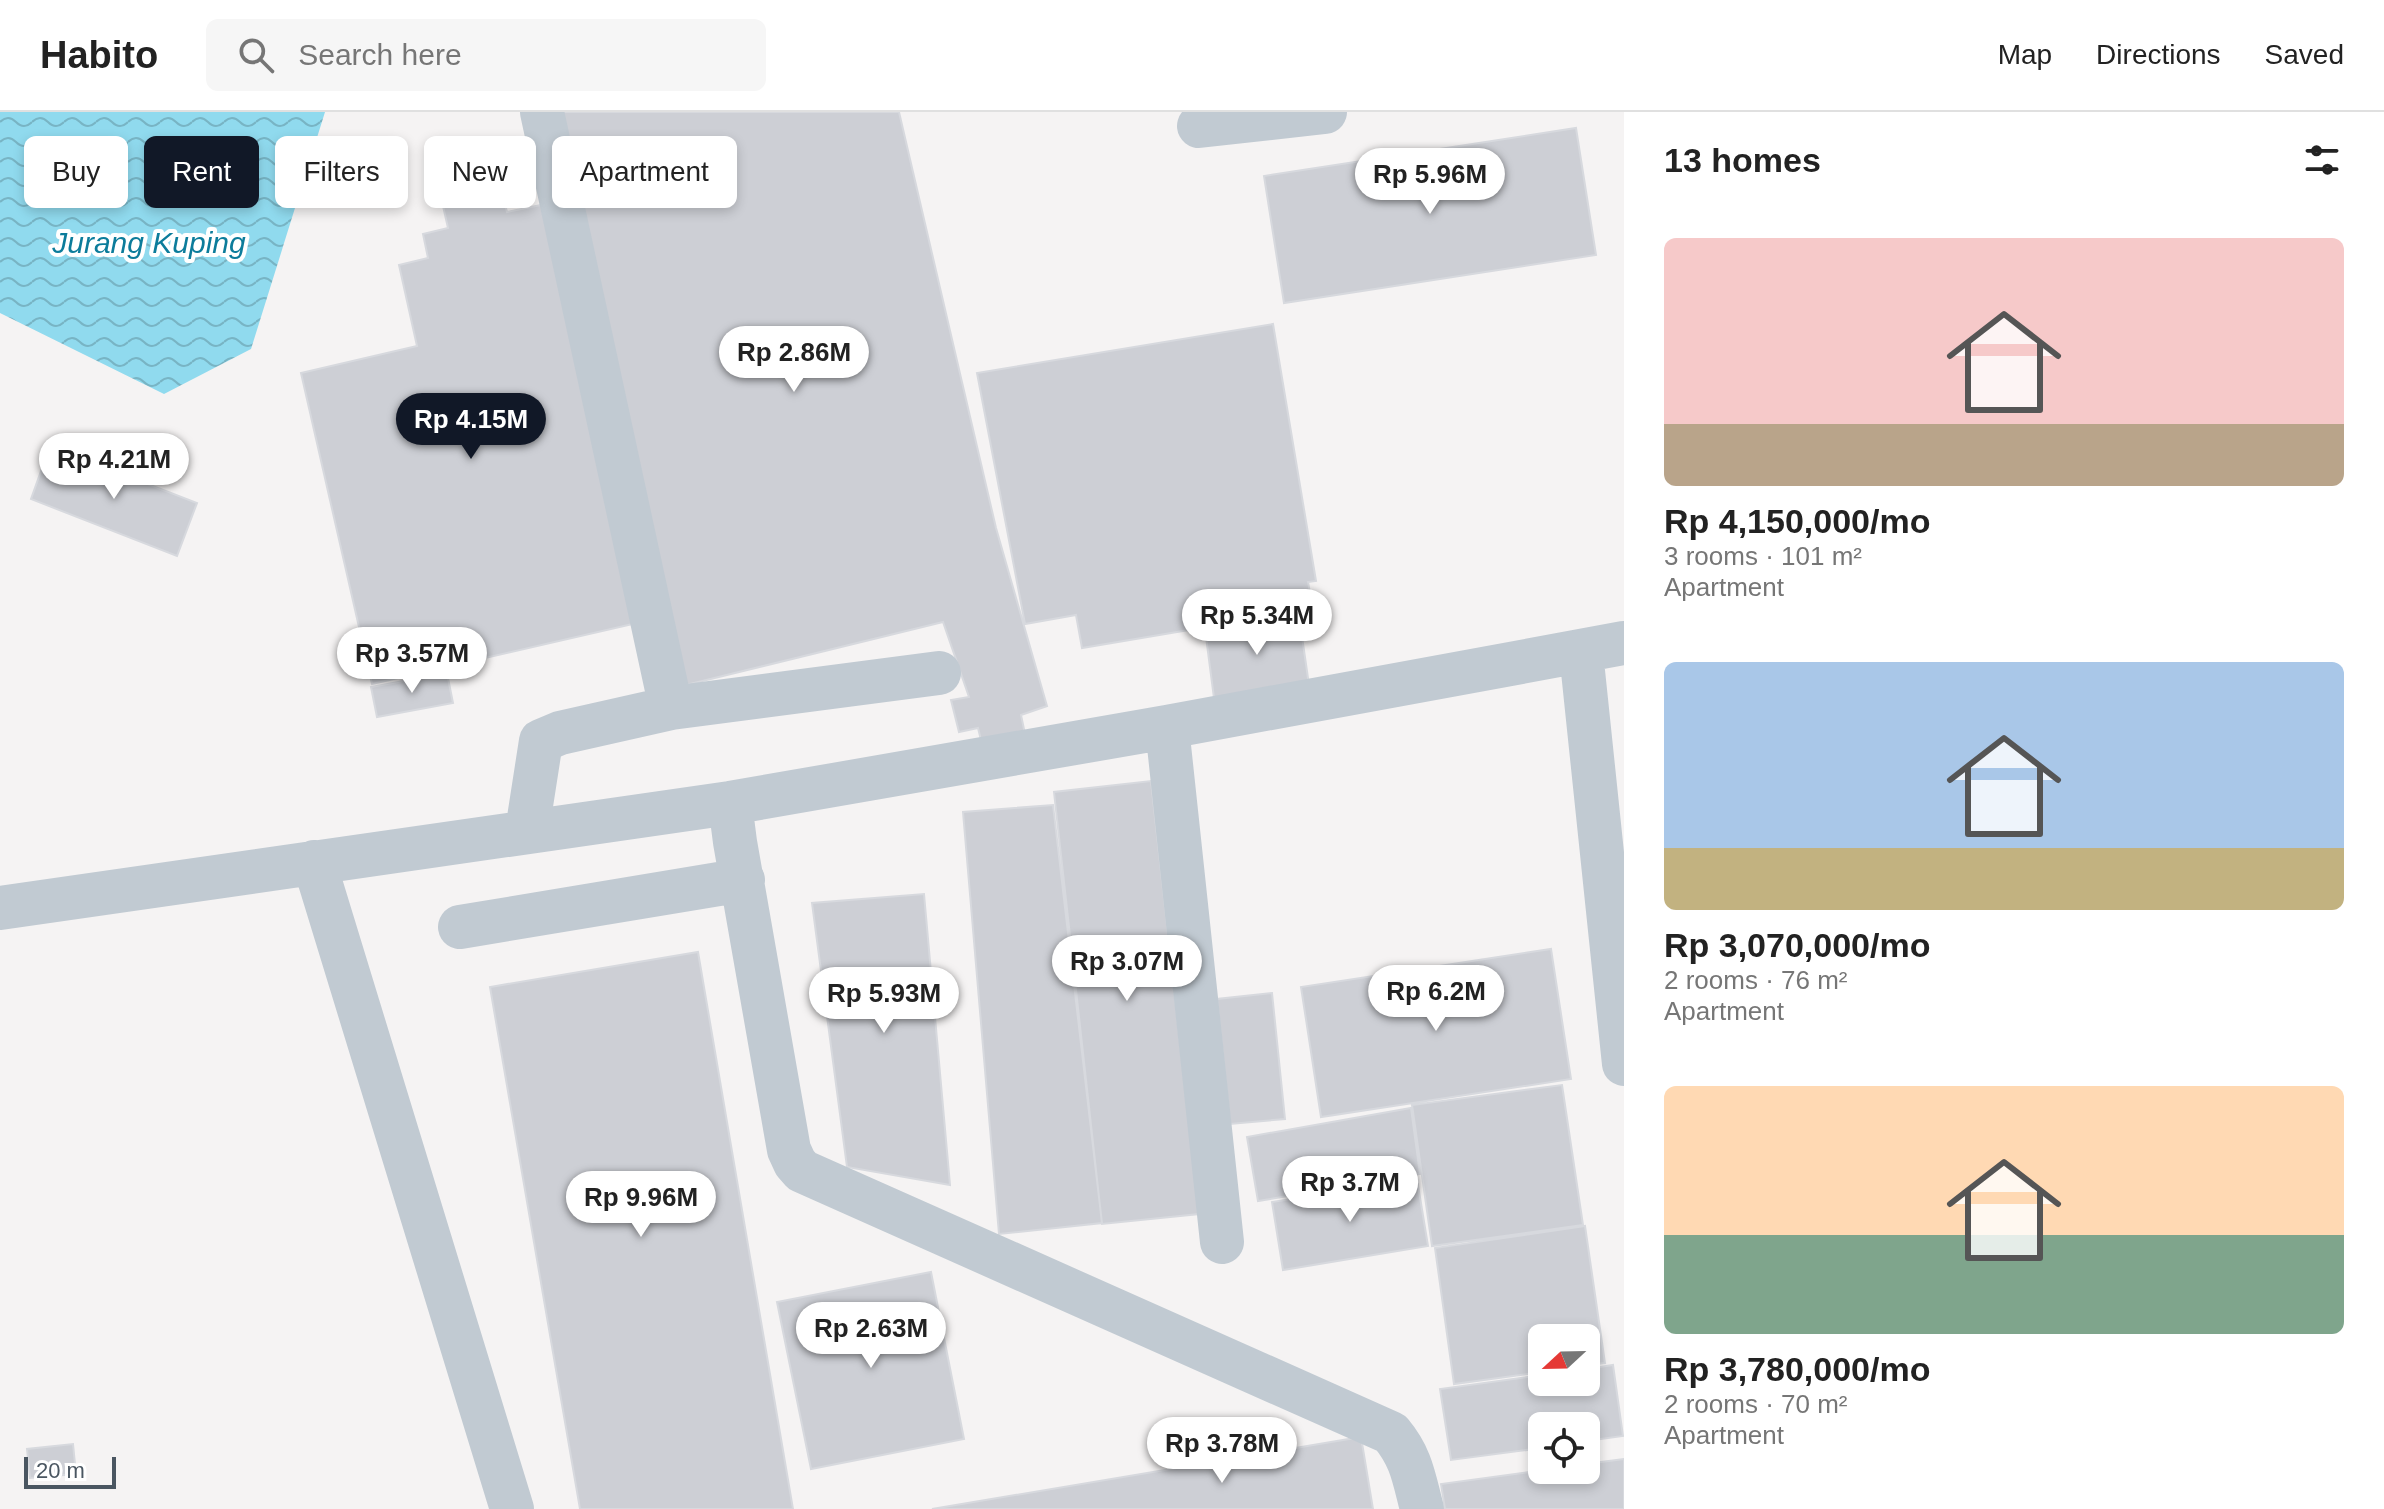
<!DOCTYPE html>
<meta charset="utf-8">
<style>
body{margin:0;font-family:Helvetica,sans-serif;background:#f6f6f6;color:#222;height:100vh;display:flex;flex-direction:column;font-size:30px;white-space:nowrap}
*{box-sizing:border-box;margin:0}
p{font-size:26px;color:#767676}
.icon{flex:none;width:44px;height:44px;fill:none;stroke:currentColor;stroke-width:2;stroke-linecap:round;stroke-linejoin:round}
.map{position:relative;flex:1;overflow:hidden}
.details{display:flex;flex-direction:column;background:#fff;width:760px}
.details>*{flex:none}
.top-card{position:absolute;left:24px;top:24px;width:760px;height:72px;display:flex;gap:16px}
.needle{width:52px;rotate:248deg}
.tools{position:absolute;left:1528px;top:1212px;display:grid;gap:16px}
.tools a{display:grid;place-items:center;width:72px;height:72px;border-radius:12px;background:#fff;box-shadow:0 4px 12px #0003;font-size:40px}
.scale{position:absolute;left:24px;bottom:20px;width:92px;box-sizing:border-box;padding-left:8px;border:4px solid #4a5661;border-top:0;font-size:22px;line-height:28px;white-space:nowrap;color:#4a5661;-webkit-text-stroke:6px #fff;paint-order:stroke}
.price{position:absolute;translate:-50% -68px;padding:0 18px;border-radius:28px;background:#fff;color:#222;font-size:26px;line-height:52px;filter:drop-shadow(0 2px 4px #0008)}
.price::after{content:'';position:absolute;left:50%;top:48px;width:24px;height:18px;margin-left:-12px;background:inherit;clip-path:polygon(0 0,100% 0,50% 100%)}
.price.on{background:#111827;color:#fff}
ul{padding:0;list-style:none}
li{display:grid;align-content:center;gap:16px;height:424px;padding:0 40px}
li span{display:grid;place-items:center;height:248px;border-radius:12px;color:#555}
li>.icon{margin-inline-start:auto}
span .icon{width:144px;height:144px;fill:#fffc;stroke-width:1}
li b{font-size:34px}
h2{display:flex;justify-content:space-between;align-items:center;height:96px;padding:0 40px;font-size:34px}
.pill{padding:0 28px;border-radius:12px;background:#fff;box-shadow:0 4px 12px #0003;font-size:28px;line-height:72px}
.pill.on{background:#111827;color:#fff}
header{display:flex;align-items:center;gap:48px;box-sizing:border-box;height:112px;padding:0 40px;background:#fff;border-bottom:2px solid #e0e0e0}
header strong{font-size:38px}
nav{display:flex;gap:44px;margin-inline-start:auto;font-size:28px}
.search{width:560px;height:72px;background:#f6f6f6;display:flex;align-items:center;gap:20px;box-sizing:border-box;padding:0 28px;border-radius:12px;color:#767676;font-size:30px}
main{display:flex;flex:1;min-height:0}
.map>svg:first-child{display:block}
</style>
<header>
<strong>Habito</strong>
<div class="search"><svg class="icon" aria-label="search" viewBox="0 0 24 24"><circle cx="10" cy="10" r="6"/><path d="M15 15l6 6"/></svg>Search here</div>
<nav><a>Map</a><a>Directions</a><a>Saved</a></nav>
</header>
<main>
<div class="map">
<svg width="1624" height="1397" viewBox="0 0 1624 1397">
<defs>
<pattern id="water-waves" width="16" height="10" patternUnits="userSpaceOnUse" patternTransform="scale(2)"><rect width="16" height="10" fill="#90daee"/><path d="M0 5q4-4 8 0t8 0" fill="none" stroke="#78b4c4"/></pattern>
</defs>
<rect width="100%" height="100%" fill="#f5f3f3"/>
<path fill="url(#water-waves)" d="M 0,0 L 325,0 L 251,237 L 164,282 L 0,201 Z"/>
<path fill="#cdcfd5" stroke="#d7d9de" stroke-width="2" d="M 553,0 L 899,0 L 996,416 L 1047,594 L 1021,603 L 1025,622 L 982,632 L 978,616 L 959,620 L 951,588 L 969,585 L 943,510 L 686,573 Z
M 1576,16 L 1596,143 L 1284,191 L 1264,64 Z
M 502,80 L 507,100 L 541,93 L 637,511 L 372,572 L 301,261 L 417,234 L 399,153 L 428,146 L 423,122 L 448,116 L 443,94 Z
M 1273,212 L 1316,469 L 1308,470 L 1313,497 L 1082,536 L 1076,503 L 1025,512 L 977,261 Z
M 50,334 L 197,391 L 177,444 L 31,387 Z
M 1299,504 L 1309,573 L 1214,586 L 1205,517 Z
M 447,561 L 453,591 L 377,605 L 371,575 Z
M 1151,669 L 1199,1102 L 1102,1112 L 1054,680 Z
M 1053,693 L 1102,1111 L 999,1122 L 963,700 Z
M 924,782 L 950,1073 L 847,1055 L 812,791 Z
M 1551,837 L 1571,967 L 1321,1005 L 1301,875 Z
M 698,840 L 793,1397 L 580,1397 L 490,875 Z
M 1272,881 L 1285,1007 L 1230,1012 L 1217,887 Z
M 1562,973 L 1583,1113 L 1432,1134 L 1412,993 Z
M 1411,996 L 1420,1062 L 1258,1089 L 1247,1025 Z
M 1417,1067 L 1428,1134 L 1283,1158 L 1272,1090 Z
M 1585,1114 L 1605,1251 L 1586,1253 L 1586,1226 L 1542,1226 L 1542,1260 L 1454,1272 L 1435,1136 Z
M 931,1160 L 964,1327 L 811,1357 L 777,1190 Z
M 1613,1253 L 1623,1324 L 1586,1329 L 1586,1314 L 1542,1314 L 1542,1336 L 1451,1348 L 1440,1277 L 1542,1263 L 1542,1270 L 1586,1270 L 1586,1257 Z
M 1361,1325 L 1373,1397 L 932,1397 Z
M 73,1332 L 76,1362 L 30,1366 L 27,1337 Z
M 1624,1347 L 1624,1397 L 1445,1397 L 1441,1372 L 1544,1358 L 1586,1358 L 1586,1352 Z"/>
<g fill="none" stroke-linecap="round" stroke-linejoin="round">
<path stroke="#c1cad2" stroke-width="44" d="M 1199,14 L 1325,0
M 1581,540 L 1624,952
M 671,596 L 939,561
M 1167,615 L 1222,1130
M 730,691 L 735,730 L 789,1038 L 795,1051 L 802,1059 L 1391,1321 C 1412,1346 1414,1367 1422,1397
M 527,719 L 541,629 L 560,621 L 671,596 L 542,0
M 314,750 L 512,1397
M 0,796 L 730,691 L 1167,615 L 1624,531
M 460,815 L 743,768"/>
</g>
<g text-anchor="middle" dominant-baseline="central" stroke-width="8" stroke-linejoin="round" paint-order="stroke">
<g font-size="30" font-style="italic" fill="#0c7c9b" stroke="#fff">
<text x="149" y="130">Jurang Kuping</text>
</g>
</g>
</svg>
<div class="tools">
<a><svg class="needle" viewBox="-14 -14 28 28"><path d="M0-13l5 13h-10z" fill="#e53935"/><path d="M0 13l5-13h-10z" fill="#767676"/></svg></a>
<a><svg class="icon" aria-label="locate" viewBox="0 0 24 24"><circle cx="12" cy="12" r="6"/><path d="M12 2v4M12 18v4M2 12h4M18 12h4"/></svg></a>
</div>
<div class="scale">20 m</div>
<b class="price" style="left:1430px;top:104px">Rp 5.96M</b>
<b class="price" style="left:794px;top:282px">Rp 2.86M</b>
<b class="price on" style="left:471px;top:349px">Rp 4.15M</b>
<b class="price" style="left:114px;top:389px">Rp 4.21M</b>
<b class="price" style="left:1257px;top:545px">Rp 5.34M</b>
<b class="price" style="left:412px;top:583px">Rp 3.57M</b>
<b class="price" style="left:1127px;top:891px">Rp 3.07M</b>
<b class="price" style="left:1436px;top:921px">Rp 6.2M</b>
<b class="price" style="left:884px;top:923px">Rp 5.93M</b>
<b class="price" style="left:1350px;top:1112px">Rp 3.7M</b>
<b class="price" style="left:641px;top:1127px">Rp 9.96M</b>
<b class="price" style="left:871px;top:1258px">Rp 2.63M</b>
<b class="price" style="left:1222px;top:1373px">Rp 3.78M</b>
<div class="top-card">
<a class="pill">Buy</a>
<a class="pill on">Rent</a>
<a class="pill">Filters</a>
<a class="pill">New</a>
<a class="pill">Apartment</a>
</div>
</div>
<section class="details">
<h2>13 homes<svg class="icon" aria-label="filters" viewBox="0 0 24 24"><path d="M4 7h16M4 17h16"/><circle cx="9" cy="7" r="2"/><circle cx="15" cy="17" r="2"/></svg></h2>
<ul>
<li><span style="background:linear-gradient(#f6c9c9 75%,#b9a48a 0)"><svg class="icon" aria-label="home" viewBox="0 0 24 24"><path d="M3 11l9-7 9 7M6 9v11h12V9"/></svg></span><div><b>Rp 4,150,000/mo</b><p>3 rooms · 101 m²</p><p>Apartment</p></div></li>
<li><span style="background:linear-gradient(#a9c7e8 75%,#c2b280 0)"><svg class="icon" aria-label="home" viewBox="0 0 24 24"><path d="M3 11l9-7 9 7M6 9v11h12V9"/></svg></span><div><b>Rp 3,070,000/mo</b><p>2 rooms · 76 m²</p><p>Apartment</p></div></li>
<li><span style="background:linear-gradient(#ffd9b3 60%,#7fa58c 0)"><svg class="icon" aria-label="home" viewBox="0 0 24 24"><path d="M3 11l9-7 9 7M6 9v11h12V9"/></svg></span><div><b>Rp 3,780,000/mo</b><p>2 rooms · 70 m²</p><p>Apartment</p></div></li>
</ul>
</section>
</main>
